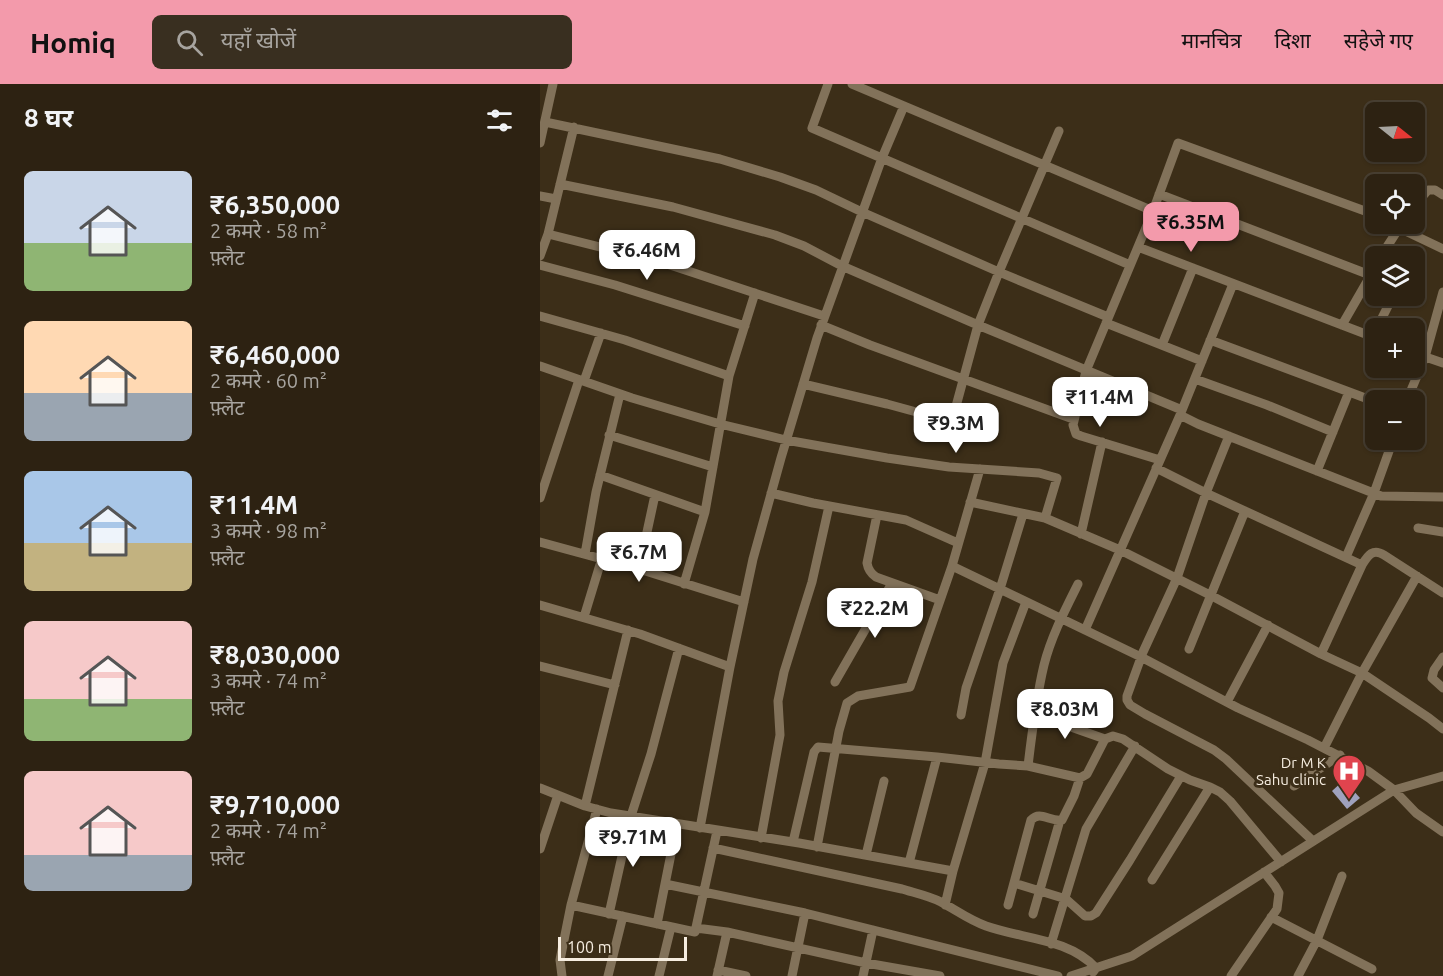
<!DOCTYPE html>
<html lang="hi">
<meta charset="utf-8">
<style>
body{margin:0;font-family:Ubuntu,"Noto Sans Devanagari",sans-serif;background:#392f20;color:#f1f3f6;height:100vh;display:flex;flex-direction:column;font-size:22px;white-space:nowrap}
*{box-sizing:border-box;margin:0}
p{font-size:20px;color:#a7a49f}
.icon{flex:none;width:33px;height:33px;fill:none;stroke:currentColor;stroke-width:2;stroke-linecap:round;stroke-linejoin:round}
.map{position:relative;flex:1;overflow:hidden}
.panel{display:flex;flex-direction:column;background:#2d2212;width:540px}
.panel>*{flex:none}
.needle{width:39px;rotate:108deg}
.buttons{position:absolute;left:825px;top:18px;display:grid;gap:12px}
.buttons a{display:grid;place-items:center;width:60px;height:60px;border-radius:9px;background:#2d2212;box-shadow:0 2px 4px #0004,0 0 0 2px #483f32;font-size:30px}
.scale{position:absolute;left:18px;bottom:15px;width:129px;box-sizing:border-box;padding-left:6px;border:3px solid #f6ede0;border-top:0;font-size:16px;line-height:21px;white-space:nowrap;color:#f6ede0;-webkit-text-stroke:4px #3c2e18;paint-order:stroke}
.price{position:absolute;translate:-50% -51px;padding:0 14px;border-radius:12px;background:#fff;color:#222;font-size:20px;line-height:39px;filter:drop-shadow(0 2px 3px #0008)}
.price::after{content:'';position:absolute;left:50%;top:36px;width:18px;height:14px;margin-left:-9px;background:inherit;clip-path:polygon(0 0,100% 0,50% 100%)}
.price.selected{background:#f39aab;color:#111}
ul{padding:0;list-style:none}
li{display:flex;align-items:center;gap:18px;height:150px;padding:0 24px}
li span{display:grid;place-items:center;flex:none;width:168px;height:120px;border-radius:9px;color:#555}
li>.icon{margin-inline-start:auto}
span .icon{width:72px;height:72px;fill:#fffc;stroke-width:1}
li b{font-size:26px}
h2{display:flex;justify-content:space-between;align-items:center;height:72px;padding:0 24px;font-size:26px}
header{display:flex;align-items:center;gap:36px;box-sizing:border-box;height:84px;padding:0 30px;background:#f39aab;color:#111}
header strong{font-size:28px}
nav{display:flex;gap:33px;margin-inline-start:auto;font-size:21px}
.search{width:420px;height:54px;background:#392f20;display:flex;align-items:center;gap:15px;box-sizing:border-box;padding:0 21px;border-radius:9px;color:#a7a49f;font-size:22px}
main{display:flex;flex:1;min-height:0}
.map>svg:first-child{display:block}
</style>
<header>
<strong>Homiq</strong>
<div class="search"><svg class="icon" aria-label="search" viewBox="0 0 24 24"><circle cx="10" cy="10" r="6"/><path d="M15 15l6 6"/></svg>यहाँ खोजें</div>
<nav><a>मानचित्र</a><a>दिशा</a><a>सहेजे गए</a></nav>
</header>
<main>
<section class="panel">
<h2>8 घर<svg class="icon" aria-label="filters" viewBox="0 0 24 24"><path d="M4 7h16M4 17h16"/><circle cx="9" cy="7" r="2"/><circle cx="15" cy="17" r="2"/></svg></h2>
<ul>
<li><span style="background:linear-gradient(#c9d6e8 60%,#8fb573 0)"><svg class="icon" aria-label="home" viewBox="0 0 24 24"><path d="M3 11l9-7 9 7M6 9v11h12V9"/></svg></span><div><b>₹6,350,000</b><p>2 कमरे · 58 m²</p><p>फ़्लैट</p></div></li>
<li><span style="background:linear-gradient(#ffd9b3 60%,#9aa5b1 0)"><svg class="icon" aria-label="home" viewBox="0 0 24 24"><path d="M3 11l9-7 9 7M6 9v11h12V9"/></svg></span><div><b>₹6,460,000</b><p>2 कमरे · 60 m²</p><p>फ़्लैट</p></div></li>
<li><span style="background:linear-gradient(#a9c7e8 60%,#c2b280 0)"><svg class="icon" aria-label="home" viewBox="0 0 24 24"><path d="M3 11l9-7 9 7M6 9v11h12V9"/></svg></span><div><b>₹11.4M</b><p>3 कमरे · 98 m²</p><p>फ़्लैट</p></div></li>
<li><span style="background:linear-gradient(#f6c9c9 65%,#8fb573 0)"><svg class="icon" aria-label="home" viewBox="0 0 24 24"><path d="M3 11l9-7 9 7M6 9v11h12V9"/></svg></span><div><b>₹8,030,000</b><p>3 कमरे · 74 m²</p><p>फ़्लैट</p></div></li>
<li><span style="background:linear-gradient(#f6c9c9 70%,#9aa5b1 0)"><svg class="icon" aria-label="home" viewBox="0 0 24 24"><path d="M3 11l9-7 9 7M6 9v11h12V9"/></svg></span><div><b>₹9,710,000</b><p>2 कमरे · 74 m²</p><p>फ़्लैट</p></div></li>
</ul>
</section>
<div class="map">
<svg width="903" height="892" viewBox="0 0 903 892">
<rect width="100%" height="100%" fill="#3c2e18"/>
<path fill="#9fa1bd" d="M 804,696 L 820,714 L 807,725 L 792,707 Z"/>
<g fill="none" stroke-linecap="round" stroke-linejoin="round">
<path stroke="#82725a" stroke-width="9" d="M 288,0 L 272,44 L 590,181
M 312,0 L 613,127
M 5,38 L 180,75 L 240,93 L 276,106 L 322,128 L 459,188 L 568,233
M 0,59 L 13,0
M 20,100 L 133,123 L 235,151 L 264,162 L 302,182 L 438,241 L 642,326
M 619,110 L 830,191
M 0,112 L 16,115
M 874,122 L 888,106 L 895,106 L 903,111
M 859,144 L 903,165
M 8,150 L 124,179 L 284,232
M 598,163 L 836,254
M 0,172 L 8,150 L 34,43
M 841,172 L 861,141
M 0,181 L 75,201 L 205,242
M 0,232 L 85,256 L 189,292
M 566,239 L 662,277
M 281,241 L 330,261 L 533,335
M 802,241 L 836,182
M 837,244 L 853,212
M 670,256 L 836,318
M 622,261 L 653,184
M 874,269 L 903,279
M 0,282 L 92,314 L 180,340 L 246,356 L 347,374 L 409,383 L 499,389 L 517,394 L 505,434
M 655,295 L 727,321 L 793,348
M 44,297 L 61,249
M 263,300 L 347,320 L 402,335 L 411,334 L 415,326 L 438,241 L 459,188 L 519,47
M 867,316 L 885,273 L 903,208
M 640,331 L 658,340 L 841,412 L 903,413
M 69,351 L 173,383
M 689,352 L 666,409 L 637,494 L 603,568 L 587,612 L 587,616 L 590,621 L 605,630 L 674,666 L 686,675 L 773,757
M 620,376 L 541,352 L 536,350 L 533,341 L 546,287 L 613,127 L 638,59 L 836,131
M 616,384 L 666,409 L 822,481
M 777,387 L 809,308
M 60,391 L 165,428
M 231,409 L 273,419 L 366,436 L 418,459
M 0,414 L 39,296
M 430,418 L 505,434 L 580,466 L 672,512 L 781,570 L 822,589 L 877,492
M 337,431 L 327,479 C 328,485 330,489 336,493 L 400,516
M 878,444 L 903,448
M 541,450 L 562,358
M 0,458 L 99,485 L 204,518
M 45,470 L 56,408 L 80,310
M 806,473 L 834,409 L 853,356
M 412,482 L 601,573 L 698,624 L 768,656 L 828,687 L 854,706 L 876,729 L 903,748
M 99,485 L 115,411
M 144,500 L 165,428 L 189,292 L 215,209
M 0,521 L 100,550 L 190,583
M 44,533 L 62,474
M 545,546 L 640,331 L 693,200
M 649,565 L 705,427
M 781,570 L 822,481 C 828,471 833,464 844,471 L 903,509
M 903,573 L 894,586 L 892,594 L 903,604
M 0,582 L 75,601
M 295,598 L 352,499
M 687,618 L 728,541
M 494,630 L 565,655
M 421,631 L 426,604 L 460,505 L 483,430
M 784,664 L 822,589 L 889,634 L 903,645
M 488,682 C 492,648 496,614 504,581 C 511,553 525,526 538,500
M 754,702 L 800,671
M 0,704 L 45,722 L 71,729 L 259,759 L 413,787
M 45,722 L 88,546
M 160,744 L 190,583 L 213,475 L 241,374 L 277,254 L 342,74 L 364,22
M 221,754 L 240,651 L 238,617 L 244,588 L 272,498 L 289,422
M 253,758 L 274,668 L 278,663 L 397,673 L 459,680 L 488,682 L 540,694 L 547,690 L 565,655 L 573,652 L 583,655 L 628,685 L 650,696 L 670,703 L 680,708 L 690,717 L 741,778
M 277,763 L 299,647 L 307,619 L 318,612 L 370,603 L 412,482 L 440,385
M 173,764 L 362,805 C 375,809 389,812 401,818 C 416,826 429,836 446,842 C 482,855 528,854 556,884 L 553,888
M 0,765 L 18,711
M 326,771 L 344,697
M 369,779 L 397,673
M 612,796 L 670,703
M 474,799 L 526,815 L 545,832 L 551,832 L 556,829 L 590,776 L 641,692
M 125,800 L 265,829 L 518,892
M 31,821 L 155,848 L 177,747
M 405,821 L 413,787 L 445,679 L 463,579 L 486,518
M 468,821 L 491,736 C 500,726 510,738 522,736 L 534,712 L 540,694
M 69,830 L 91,732 L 111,670 L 139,564
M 493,830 L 520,736
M 731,833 L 832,885
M 117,840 L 137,740
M 156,844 L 187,848 L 177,892
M 187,848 L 326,879 L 400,892
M 511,860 L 546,745 L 595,662
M 178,886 L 206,892
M 22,892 L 20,876 L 31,821 L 57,725
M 68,892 L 83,832
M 119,892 L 131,843
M 252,892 L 265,829
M 323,892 L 333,846
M 531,892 L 592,872 L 854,706 L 903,692
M 691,892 L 737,825 L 739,809 L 735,802 L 724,788
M 758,892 L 777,856 L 802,792"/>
</g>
<defs>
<symbol id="hospital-pin" viewBox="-11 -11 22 30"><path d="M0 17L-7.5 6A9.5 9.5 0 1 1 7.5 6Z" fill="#e0444e" stroke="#3c2e18"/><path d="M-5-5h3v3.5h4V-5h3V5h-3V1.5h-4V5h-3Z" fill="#fff"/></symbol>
</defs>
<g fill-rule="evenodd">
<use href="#hospital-pin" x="790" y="668" width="38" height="52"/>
</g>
<g text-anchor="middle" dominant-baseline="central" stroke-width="6" stroke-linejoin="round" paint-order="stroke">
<g font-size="15" fill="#f6ede0" stroke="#3c2e18" text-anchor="end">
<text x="786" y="678">Dr M K<tspan x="786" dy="17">Sahu clinic</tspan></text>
</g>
</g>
</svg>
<div class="buttons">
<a><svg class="needle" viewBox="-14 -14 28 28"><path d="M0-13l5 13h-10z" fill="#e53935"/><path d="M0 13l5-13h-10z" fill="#a7a49f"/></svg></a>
<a><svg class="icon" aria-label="locate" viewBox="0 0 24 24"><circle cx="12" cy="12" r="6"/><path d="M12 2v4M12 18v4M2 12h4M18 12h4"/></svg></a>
<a><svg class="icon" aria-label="layers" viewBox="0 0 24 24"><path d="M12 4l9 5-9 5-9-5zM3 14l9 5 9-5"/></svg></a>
<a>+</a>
<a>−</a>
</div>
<div class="scale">100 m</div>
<b class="price selected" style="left:651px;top:169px">₹6.35M</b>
<b class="price" style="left:107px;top:197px">₹6.46M</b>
<b class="price" style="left:560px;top:344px">₹11.4M</b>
<b class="price" style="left:416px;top:370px">₹9.3M</b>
<b class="price" style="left:99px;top:499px">₹6.7M</b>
<b class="price" style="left:335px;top:555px">₹22.2M</b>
<b class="price" style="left:525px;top:656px">₹8.03M</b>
<b class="price" style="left:93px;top:784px">₹9.71M</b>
</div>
</main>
